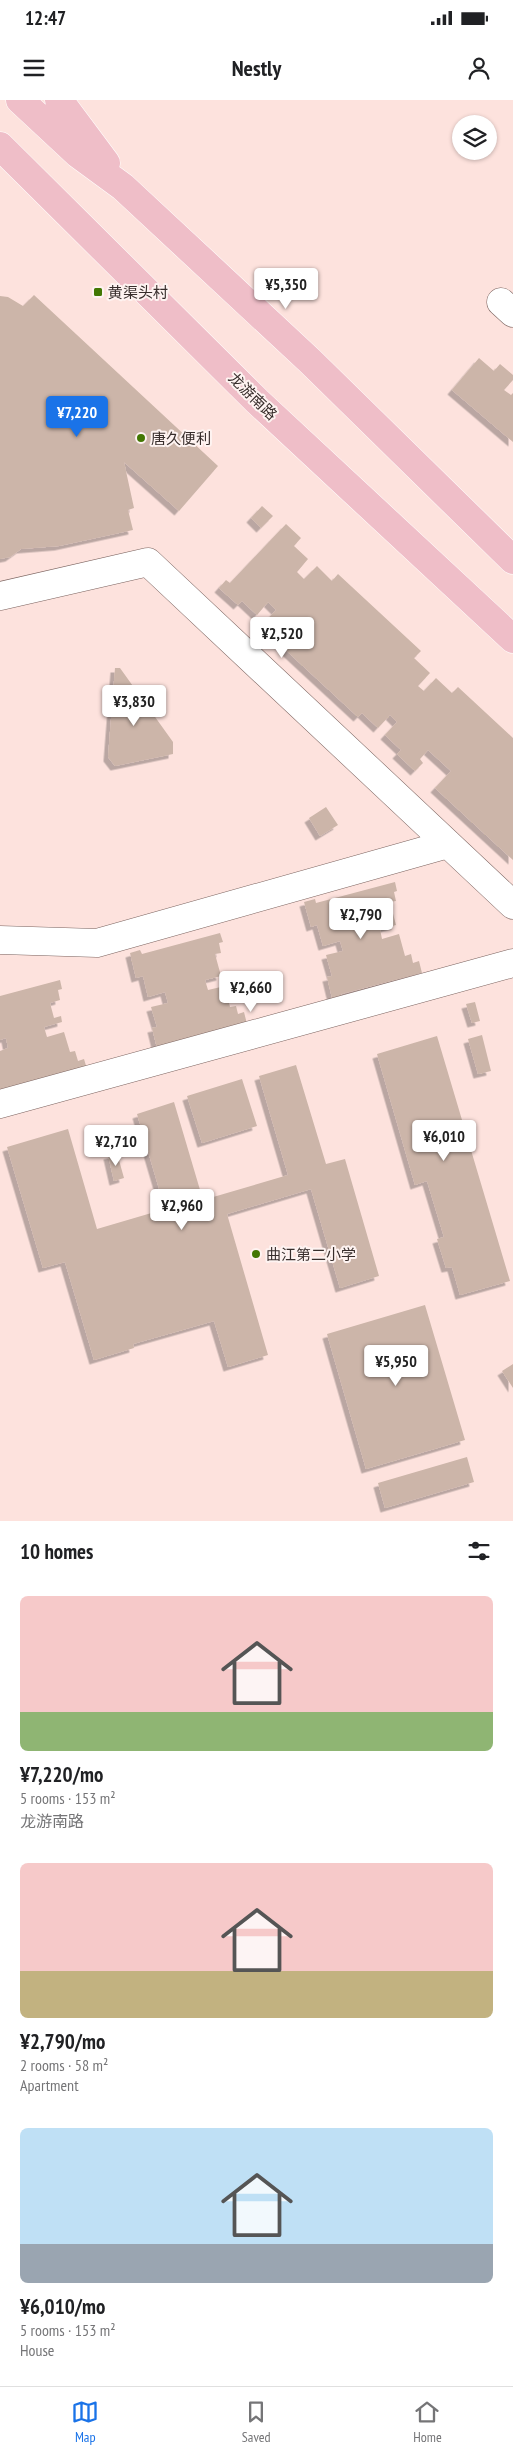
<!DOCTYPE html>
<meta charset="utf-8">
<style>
body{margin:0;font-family:"PT Sans Narrow","Noto Sans SC",sans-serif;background:#f2f2f2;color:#202124;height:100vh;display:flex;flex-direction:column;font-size:19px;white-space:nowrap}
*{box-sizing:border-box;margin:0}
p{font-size:16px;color:#757577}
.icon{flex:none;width:28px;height:28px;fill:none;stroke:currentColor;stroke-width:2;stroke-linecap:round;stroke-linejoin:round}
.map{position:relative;height:1421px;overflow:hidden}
.details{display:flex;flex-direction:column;background:#fff;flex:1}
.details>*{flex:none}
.fabs{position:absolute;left:452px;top:15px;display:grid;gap:10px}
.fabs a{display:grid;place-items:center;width:45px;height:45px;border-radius:50%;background:#fff;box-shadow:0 1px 4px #0004;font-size:25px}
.price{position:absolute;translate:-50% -42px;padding:0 11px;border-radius:5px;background:#fff;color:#222;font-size:16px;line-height:32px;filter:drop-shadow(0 1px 2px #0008)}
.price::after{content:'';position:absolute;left:50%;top:30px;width:15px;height:11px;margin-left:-8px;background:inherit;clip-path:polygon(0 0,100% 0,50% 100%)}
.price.selected{background:#1a73e8;color:#fff}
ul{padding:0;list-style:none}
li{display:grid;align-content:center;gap:10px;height:265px;padding:0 20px}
li span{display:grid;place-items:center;height:155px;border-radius:8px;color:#555}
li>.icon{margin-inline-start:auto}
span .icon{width:90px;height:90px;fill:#fffc;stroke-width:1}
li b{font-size:21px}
h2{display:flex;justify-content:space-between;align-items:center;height:60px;padding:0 20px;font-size:21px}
.status{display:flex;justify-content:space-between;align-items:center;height:35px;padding:0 25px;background:#fff;direction:ltr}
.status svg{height:14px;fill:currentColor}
header{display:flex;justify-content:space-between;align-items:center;height:65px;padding:0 20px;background:#fff;font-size:22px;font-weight:600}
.menu{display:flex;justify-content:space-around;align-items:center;height:70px;border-top:1px solid #e0e0e0;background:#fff;font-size:14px;color:#757577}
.menu a{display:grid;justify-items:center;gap:2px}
.menu .selected{color:#1a73e8}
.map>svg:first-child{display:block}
</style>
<div class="status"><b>12:47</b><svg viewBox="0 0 49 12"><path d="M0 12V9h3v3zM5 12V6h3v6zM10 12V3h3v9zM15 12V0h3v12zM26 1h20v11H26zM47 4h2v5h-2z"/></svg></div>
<header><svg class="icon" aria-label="menu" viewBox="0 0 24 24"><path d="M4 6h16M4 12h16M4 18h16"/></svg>Nestly<svg class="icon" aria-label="person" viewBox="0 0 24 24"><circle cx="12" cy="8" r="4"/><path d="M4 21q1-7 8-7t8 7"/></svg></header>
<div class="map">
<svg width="513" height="1421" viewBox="0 0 513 1421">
<defs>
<filter id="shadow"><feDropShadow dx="-4.5" dy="4.5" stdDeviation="0" flood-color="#0004"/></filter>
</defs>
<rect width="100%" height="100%" fill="#fde2dd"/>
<path fill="#ccb5a9" filter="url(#shadow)" d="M 34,195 L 218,366 L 179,411 L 124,362 L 134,408 L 128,410 L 133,430 L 59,446 L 21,449 L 10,457 L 0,459 L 0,196 L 8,197 L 23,206 Z
M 479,258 L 494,271 L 500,264 L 513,275 L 513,280 L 504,290 L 511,295 L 513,293 L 513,342 L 452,290 Z
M 262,406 L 273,416 L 261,428 L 251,418 Z
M 286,424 L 301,438 L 294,446 L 308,459 L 297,472 L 304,479 L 317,466 L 332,481 L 338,474 L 421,551 L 414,558 L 430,573 L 418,586 L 424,591 L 436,578 L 452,593 L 458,587 L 513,638 L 513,760 L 435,688 L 451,671 L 428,650 L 420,659 L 423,663 L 415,671 L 397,654 L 401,650 L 385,635 L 397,622 L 390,615 L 378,628 L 362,613 L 358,617 L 277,542 L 281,538 L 265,522 L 276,510 L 268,502 L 257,515 L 242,501 L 238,505 L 219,488 L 226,480 L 230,483 Z
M 115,568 L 120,568 L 173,642 L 173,654 L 115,666 L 108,657 Z
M 326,707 L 338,725 L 320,736 L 309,718 Z
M 395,782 L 397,791 L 394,792 L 396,801 L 390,802 L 396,825 L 380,829 L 382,839 L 399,834 L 405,856 L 411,854 L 413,863 L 419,861 L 422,873 L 341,894 L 343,900 L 333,902 L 327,877 L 332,876 L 326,855 L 343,851 L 340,841 L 323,846 L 317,825 L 311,827 L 304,802 L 315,799 L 316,803 Z
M 220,833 L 223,842 L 219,843 L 221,853 L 215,854 L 221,876 L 205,880 L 208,890 L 225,886 L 230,907 L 236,906 L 238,914 L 244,912 L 247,924 L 158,952 L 152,928 L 157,927 L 151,907 L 168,903 L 165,892 L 148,897 L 143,876 L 136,878 L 130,853 L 140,850 L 142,854 Z
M 60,880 L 62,889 L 58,890 L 60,900 L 50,903 L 54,918 L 61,916 L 62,922 L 44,927 L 47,937 L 64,932 L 70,952 L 75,951 L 78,961 L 84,959 L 87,969 L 0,993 L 0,951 L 8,948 L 6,938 L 0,940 L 0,896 Z
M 475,902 L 480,921 L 472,923 L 466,904 Z
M 482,935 L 491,971 L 478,974 L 468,939 Z
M 437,936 L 510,1181 L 460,1195 L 452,1167 L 446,1168 L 437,1139 L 444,1137 L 427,1081 L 415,1085 L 377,954 Z
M 296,965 L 326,1064 L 345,1059 L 379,1176 L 340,1188 L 311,1089 L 227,1114 L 268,1255 L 228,1267 L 214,1221 L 133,1244 L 134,1248 L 94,1260 L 65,1162 L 43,1168 L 7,1047 L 68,1029 L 97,1129 L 165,1109 L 137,1014 L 174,1002 L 203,1100 L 288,1075 L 259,976 Z
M 242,979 L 257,1026 L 202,1043 L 187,996 Z
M 117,1053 L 124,1078 L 114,1081 L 108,1055 Z
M 425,1205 L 465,1340 L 366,1369 L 327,1234 Z
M 513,1264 L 513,1288 L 502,1271 Z
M 467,1357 L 474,1382 L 385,1408 L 378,1383 Z"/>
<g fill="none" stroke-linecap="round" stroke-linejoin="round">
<defs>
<path id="minor" d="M 501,202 L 513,213
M 0,496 L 148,462 L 513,805
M 0,840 L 97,843 L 448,744
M 0,1004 L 513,863"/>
<path id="major" d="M 20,0 L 78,54 L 123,87 L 310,261 L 513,460
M 59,0 L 106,63
M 0,46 L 257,301 L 513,539"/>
</defs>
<use href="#minor" stroke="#7b635f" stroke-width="29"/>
<use href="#major" stroke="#fff" stroke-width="29"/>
<use href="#minor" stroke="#fff" stroke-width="28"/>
<use href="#major" stroke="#efbec8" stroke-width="28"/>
</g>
<g fill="#427703" stroke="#fef3f1" stroke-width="2">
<rect x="93" y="187" width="10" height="10" rx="2.5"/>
<circle cx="141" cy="338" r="5"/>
<circle cx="256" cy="1154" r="5"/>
</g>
<g text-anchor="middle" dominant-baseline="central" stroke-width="4" stroke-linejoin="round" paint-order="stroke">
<g font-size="15" fill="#372d2b" stroke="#fef3f1" text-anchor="start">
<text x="108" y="192">黄渠头村</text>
<text x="151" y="338">唐久便利</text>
<text x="266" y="1154">曲江第二小学</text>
</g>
<g font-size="15" fill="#372d2b" stroke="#fef3f1">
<text transform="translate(253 296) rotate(44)">龙游南路</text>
</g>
</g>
</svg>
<div class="fabs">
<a><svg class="icon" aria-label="layers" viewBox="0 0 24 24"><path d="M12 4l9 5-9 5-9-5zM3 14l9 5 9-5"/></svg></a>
</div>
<b class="price" style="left:286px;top:210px">¥5,350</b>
<b class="price selected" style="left:77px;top:338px">¥7,220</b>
<b class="price" style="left:282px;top:559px">¥2,520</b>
<b class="price" style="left:134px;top:627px">¥3,830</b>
<b class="price" style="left:361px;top:840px">¥2,790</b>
<b class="price" style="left:251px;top:913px">¥2,660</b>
<b class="price" style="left:444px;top:1062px">¥6,010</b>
<b class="price" style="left:116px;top:1067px">¥2,710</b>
<b class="price" style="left:182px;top:1131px">¥2,960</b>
<b class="price" style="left:396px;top:1287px">¥5,950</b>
</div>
<section class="details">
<h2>10 homes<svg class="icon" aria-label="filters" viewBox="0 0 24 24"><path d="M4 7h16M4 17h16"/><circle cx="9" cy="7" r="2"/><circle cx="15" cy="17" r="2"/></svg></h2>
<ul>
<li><span style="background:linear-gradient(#f6c9c9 75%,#8fb573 0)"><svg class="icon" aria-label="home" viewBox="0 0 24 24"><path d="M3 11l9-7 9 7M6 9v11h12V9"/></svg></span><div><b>¥7,220/mo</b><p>5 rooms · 153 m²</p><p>龙游南路</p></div></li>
<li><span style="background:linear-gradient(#f6c9c9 70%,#c2b280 0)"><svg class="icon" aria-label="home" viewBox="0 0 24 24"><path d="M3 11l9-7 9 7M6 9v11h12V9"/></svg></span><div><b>¥2,790/mo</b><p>2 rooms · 58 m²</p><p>Apartment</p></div></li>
<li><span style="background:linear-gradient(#bfe0f5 75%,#9aa5b1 0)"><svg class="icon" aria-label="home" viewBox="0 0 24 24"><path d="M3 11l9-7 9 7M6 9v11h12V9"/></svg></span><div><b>¥6,010/mo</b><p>5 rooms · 153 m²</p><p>House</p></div></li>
</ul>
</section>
<nav class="menu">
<a class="selected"><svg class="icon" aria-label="map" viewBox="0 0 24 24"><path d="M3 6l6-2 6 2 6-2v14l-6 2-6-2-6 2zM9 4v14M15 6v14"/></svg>Map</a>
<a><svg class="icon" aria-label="saved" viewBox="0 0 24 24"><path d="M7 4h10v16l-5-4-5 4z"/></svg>Saved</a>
<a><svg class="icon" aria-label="home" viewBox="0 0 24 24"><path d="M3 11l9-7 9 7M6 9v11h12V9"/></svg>Home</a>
</nav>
